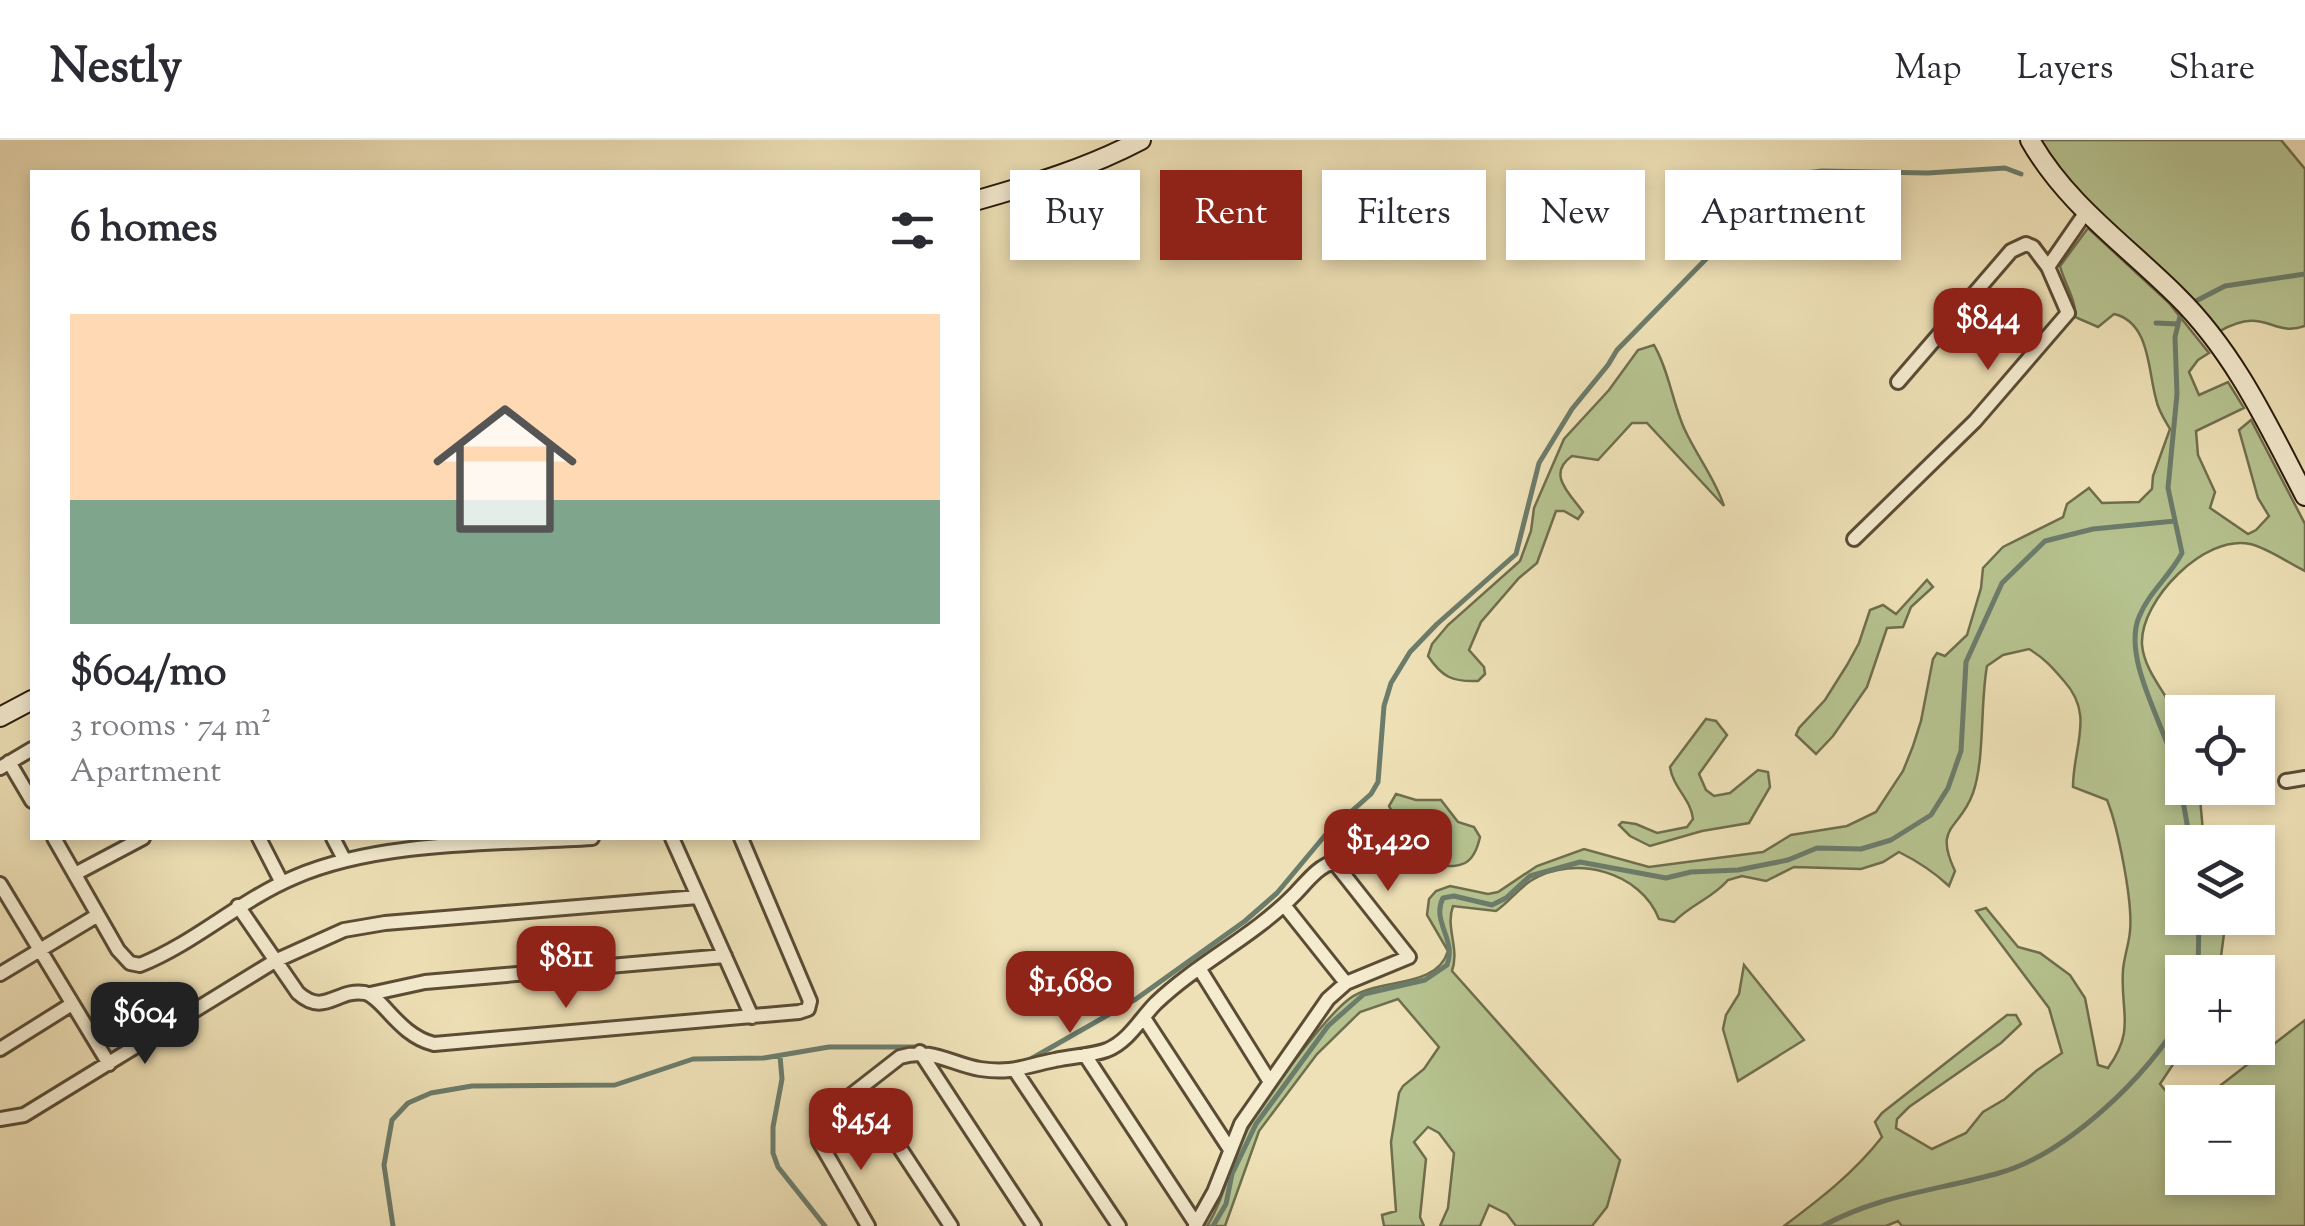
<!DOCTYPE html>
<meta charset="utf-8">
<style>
body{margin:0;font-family:"Sorts Mill Goudy",serif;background:#f7f7f7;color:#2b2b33;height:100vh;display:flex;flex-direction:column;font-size:38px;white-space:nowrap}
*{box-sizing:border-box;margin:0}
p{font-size:32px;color:#7c7c81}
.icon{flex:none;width:55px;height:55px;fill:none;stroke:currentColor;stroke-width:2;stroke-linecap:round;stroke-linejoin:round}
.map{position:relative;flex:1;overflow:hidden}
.panel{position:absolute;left:30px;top:30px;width:950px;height:670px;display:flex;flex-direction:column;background:#fff;border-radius:0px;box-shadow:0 5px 15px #0003}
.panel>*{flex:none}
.hud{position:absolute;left:1010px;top:30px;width:950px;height:90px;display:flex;gap:20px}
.buttons{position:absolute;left:2165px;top:555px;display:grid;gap:20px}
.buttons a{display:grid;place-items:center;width:110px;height:110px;border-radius:0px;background:#fff;box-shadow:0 5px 15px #0003;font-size:50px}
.price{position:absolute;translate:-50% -85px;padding:0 22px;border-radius:20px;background:#8f2418;color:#fff;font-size:32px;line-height:65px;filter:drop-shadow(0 2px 5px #0008)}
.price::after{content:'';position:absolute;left:50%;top:60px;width:30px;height:22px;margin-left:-15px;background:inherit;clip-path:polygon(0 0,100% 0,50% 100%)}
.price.active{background:#222;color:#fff}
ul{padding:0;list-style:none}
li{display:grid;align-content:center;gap:20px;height:530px;padding:0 40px}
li+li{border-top:2px solid #e1e1e2}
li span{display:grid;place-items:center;height:310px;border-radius:0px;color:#555}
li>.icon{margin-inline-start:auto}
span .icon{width:180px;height:180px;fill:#fffc;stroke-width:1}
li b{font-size:42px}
h2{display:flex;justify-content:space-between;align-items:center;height:120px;padding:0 40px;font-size:42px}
.pill{padding:0 35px;border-radius:0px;background:#fff;box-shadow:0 5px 15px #0003;font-size:35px;line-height:90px}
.pill.active{background:#8f2418;color:#fff}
header{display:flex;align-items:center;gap:60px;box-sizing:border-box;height:140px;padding:0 50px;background:#fff;border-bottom:2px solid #e1e1e2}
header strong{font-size:48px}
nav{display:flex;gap:55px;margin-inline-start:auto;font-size:35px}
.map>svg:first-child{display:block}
</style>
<header>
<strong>Nestly</strong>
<nav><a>Map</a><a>Layers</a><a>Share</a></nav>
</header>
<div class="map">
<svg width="2305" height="1086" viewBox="0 0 2305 1086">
<rect width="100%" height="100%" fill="#efe1b7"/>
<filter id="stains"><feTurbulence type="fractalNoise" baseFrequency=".002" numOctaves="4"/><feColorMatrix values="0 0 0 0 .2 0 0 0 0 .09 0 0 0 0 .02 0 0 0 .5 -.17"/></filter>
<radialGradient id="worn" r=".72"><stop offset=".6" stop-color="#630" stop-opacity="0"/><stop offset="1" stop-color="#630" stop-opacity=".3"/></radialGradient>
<path fill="#b6c390" stroke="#6f6e4d" stroke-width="2.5" d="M 2039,0 L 2281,0 L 2305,29 L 2305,186 C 2271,198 2266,165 2220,191 C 2165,132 2078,68 2039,0 Z
M 2088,88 L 2169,163 L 2209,213 L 2198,220 L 2189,232 L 2199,255 L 2228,242 L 2244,268 L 2196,291 L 2198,315 L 2215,352 L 2210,368 L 2248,394 L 2256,390 L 2269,376 L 2258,358 L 2239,290 L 2251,280 L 2305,384 L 2305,431 C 2288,423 2268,408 2250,404 C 2205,394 2140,460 2142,504 C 2144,534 2172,558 2181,587 C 2187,604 2182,629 2182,648 L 2199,648 L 2204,702 L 2182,702 L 2182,778 L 2226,778 L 2219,832 L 2182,832 L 2184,908 L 2160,944 L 2182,971 L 2182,1038 L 2258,1038 L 2258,962 L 2199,962 L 2305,880 L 2305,1086 L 1902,1086 L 1898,1081 L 1886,1086 L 1784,1086 C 1820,1059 1854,1033 1882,997 L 1875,982 L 1882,973 L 2007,875 L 2016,875 L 2021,884 L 2001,903 L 1909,967 L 1897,979 L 1896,988 L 1932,1009 L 1966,993 L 1983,972 L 2005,959 L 2036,931 L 2062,913 L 2049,868 L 1976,771 L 1986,768 L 2018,807 L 2040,813 L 2070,835 L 2085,858 L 2098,925 L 2108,928 C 2136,889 2120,872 2123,830 C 2124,817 2129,804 2130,791 C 2133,762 2118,687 2107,660 L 2073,647 C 2073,606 2095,575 2064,541 C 2052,527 2044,518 2029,509 L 2003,515 L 1987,526 C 1980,564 1985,619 1973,653 C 1960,690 1933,685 1955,731 L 1949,746 C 1934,732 1917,721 1899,712 L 1883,722 L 1861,729 L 1794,727 L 1766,741 L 1742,736 L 1728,740 C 1713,758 1691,764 1674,782 L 1659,779 C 1641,732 1575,714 1532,740 C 1519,748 1509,762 1496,771 L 1453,766 C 1445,788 1460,808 1452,831 L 1620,1020 L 1607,1067 L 1592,1086 L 1516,1086 L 1507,1074 L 1489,1065 L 1480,1086 L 1440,1086 L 1448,1068 L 1454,1013 L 1439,993 L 1428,987 L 1414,1002 L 1426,1019 L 1420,1077 L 1424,1086 L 1384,1086 L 1382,1075 L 1396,1071 L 1391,1002 L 1399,953 L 1403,946 L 1424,929 L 1439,907 L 1398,859 L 1360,872 L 1317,914 L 1259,991 L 1225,1086 L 1207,1086 C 1224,1059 1229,1029 1242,1000 C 1256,969 1323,879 1349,859 C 1378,837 1436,850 1448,811 L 1427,775 L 1429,759 L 1436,751 L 1450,746 L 1488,754 L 1498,752 L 1537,726 L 1584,709 L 1649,727 L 1763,712 L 1791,695 L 1847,686 L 1876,672 L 1903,631 L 1913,606 L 1921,581 L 1933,519 L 1937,513 L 1945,516 L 1967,495 L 1981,448 L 1983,428 L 2003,407 L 2063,377 L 2067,364 L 2089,348 L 2102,363 L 2139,362 L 2152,349 L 2153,336 L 2170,289 C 2164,279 2158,270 2156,259 C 2148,231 2150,182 2114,174 L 2098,187 L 2075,177 C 2077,161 2064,143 2060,126 Z
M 1654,205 C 1669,231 1672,261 1684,288 C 1696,315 1715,338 1724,366 L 1647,283 L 1632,283 L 1598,320 L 1572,316 C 1546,334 1570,354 1583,372 L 1578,379 L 1564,371 L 1556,371 L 1537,423 L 1519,438 L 1481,482 L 1469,510 L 1484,527 L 1485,534 L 1478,541 C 1452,542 1442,537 1428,516 L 1432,504 L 1448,485 L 1520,421 L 1531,391 L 1534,368 L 1564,299 L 1609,250 L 1638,210 Z
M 1927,440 L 1933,447 L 1911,467 L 1903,487 L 1887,488 L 1867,547 L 1833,596 L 1816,614 L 1796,595 L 1799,588 L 1825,560 L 1847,525 L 1859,503 L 1870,470 L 1883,465 L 1896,474 Z
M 1706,579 L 1716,581 L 1727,595 L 1699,634 L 1706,650 L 1714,656 L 1730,653 L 1758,630 L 1768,632 L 1770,647 L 1749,683 L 1702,691 L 1650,706 L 1630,696 L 1619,685 L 1622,682 L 1636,684 L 1657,693 L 1687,687 L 1693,679 C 1691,659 1673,648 1670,627 Z
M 1396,654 L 1416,660 L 1441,660 L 1458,682 L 1474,687 L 1480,697 C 1471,737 1451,723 1418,726 L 1413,718 L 1424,703 C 1420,689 1414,685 1399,684 L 1389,666 Z
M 1744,825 L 1804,900 L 1738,941 L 1723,889 L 1726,875 L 1739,854 Z"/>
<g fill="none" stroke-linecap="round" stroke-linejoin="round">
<path stroke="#6c7c6b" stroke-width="5" d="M 2192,163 L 2225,146 L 2305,134
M 2182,168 L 2175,197 L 2177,254 L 2168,348 L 2182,413 C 2170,436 2149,452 2139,477 C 2122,518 2164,585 2175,626 C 2182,651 2186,677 2190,702
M 2156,183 L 2178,184
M 2198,832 L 2199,778
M 780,916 L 782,939 L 773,987 L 773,1013 L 778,1027 L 825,1086
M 1029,920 L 1136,859 L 1245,781 L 1277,753 L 1327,693 L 1371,654 L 1378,642 L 1384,566 L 1391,543 L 1410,512 L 1437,484 L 1516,414 L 1539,323 L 1572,269 L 1608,225 L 1617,210 L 1708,117 L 1753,59 L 1805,33 L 1822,31 L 1928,33 L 2005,28 L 2021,34
M 393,1086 L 384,1025 L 392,980 L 408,963 L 431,953 L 472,946 L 615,945 L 693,919 L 764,918 L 829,907 L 921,907
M 1213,1086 L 1226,1064 L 1232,1034 L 1256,984 L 1328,886 L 1364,854 L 1425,840 L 1447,825 C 1457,800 1431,781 1443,758 L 1454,756 L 1492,765 L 1506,758 L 1530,736 L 1580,722 L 1666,738 L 1691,732 L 1738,730 L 1788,720 L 1817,708 L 1861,709 L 1891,700 L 1931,675 L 1948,648 L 1961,611 L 1966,522 L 2002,443 L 2045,401 L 2093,389 L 2175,381
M 1823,1086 C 1878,1055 1940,1050 1999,1033 C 2065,1015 2150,935 2182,876"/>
<defs>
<path id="street" d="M 1898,242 L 2011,111 L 2026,104 L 2033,107 L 2048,127
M 1854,399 L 1975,281 L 2068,173 L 2048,127 L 2086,72
M 9,622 L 32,661
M 0,628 L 32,609
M 2286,641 L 2305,638
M 54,698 L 118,810 L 130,823 L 140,825 C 195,803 240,760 295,737 C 380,700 500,704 592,698
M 259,698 L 282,743
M 333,698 L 344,719
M 672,698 L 752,877
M 75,734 L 143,698
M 0,744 L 109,924
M 1284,765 L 1346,843
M 238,766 L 298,853 C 325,877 337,848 365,853 C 383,857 398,895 434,904 L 799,872 L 808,869 L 810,861 L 741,698
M 1199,828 L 1270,942
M 0,834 L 98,775
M 370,854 L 425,842 L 725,816
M 1144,878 L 1229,1008
M 0,909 L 72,864
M 920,912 L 1034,1086
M 1085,915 L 1196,1084
M 1016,932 L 1119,1086
M 861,949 L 951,1086
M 0,979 L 24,975 L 275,821 L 344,790 L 385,783 L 698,757
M 868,1086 L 819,1001 L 823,977 L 900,917 C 931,907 951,924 980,929 C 1013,934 1024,926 1055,920 C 1072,916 1091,916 1107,910 C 1129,901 1140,879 1156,863 C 1199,822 1253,797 1294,755 C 1306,743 1318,726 1334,722 L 1409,817 L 1346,843 L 1328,859 L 1241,984 L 1214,1052 L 1195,1086"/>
<path id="secondary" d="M 2030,0 C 2066,64 2126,105 2177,156 C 2235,213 2268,285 2305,356
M 978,60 C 1034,44 1088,28 1141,0
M 0,577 L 32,560"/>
</defs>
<use href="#street" stroke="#5a4c35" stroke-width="18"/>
<use href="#secondary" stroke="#281a0a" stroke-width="22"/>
<use href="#street" stroke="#f5ecd0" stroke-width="12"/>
<use href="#secondary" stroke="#f5ecd0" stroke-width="18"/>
</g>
<rect width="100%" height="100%" filter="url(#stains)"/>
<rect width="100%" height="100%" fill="url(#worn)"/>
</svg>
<div class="buttons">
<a><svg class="icon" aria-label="locate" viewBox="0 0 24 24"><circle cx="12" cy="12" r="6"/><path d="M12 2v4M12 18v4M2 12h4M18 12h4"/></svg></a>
<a><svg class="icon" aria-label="layers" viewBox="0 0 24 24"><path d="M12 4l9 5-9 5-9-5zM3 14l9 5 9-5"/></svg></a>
<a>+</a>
<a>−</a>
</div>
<b class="price" style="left:1988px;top:233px">$844</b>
<b class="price" style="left:1388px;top:754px">$1,420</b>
<b class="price" style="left:566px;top:871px">$811</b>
<b class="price" style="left:1070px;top:896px">$1,680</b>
<b class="price active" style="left:145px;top:927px">$604</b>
<b class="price" style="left:861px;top:1033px">$454</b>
<div class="hud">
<a class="pill">Buy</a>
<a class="pill active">Rent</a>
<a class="pill">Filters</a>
<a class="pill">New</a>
<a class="pill">Apartment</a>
</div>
<section class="panel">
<h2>6 homes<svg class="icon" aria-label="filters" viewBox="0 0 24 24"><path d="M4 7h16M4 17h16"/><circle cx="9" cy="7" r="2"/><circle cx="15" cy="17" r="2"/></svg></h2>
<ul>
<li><span style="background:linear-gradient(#ffd9b3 60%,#7fa58c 0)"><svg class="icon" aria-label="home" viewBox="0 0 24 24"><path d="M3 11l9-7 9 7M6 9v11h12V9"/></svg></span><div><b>$604/mo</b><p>3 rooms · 74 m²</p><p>Apartment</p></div></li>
</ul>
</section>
</div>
